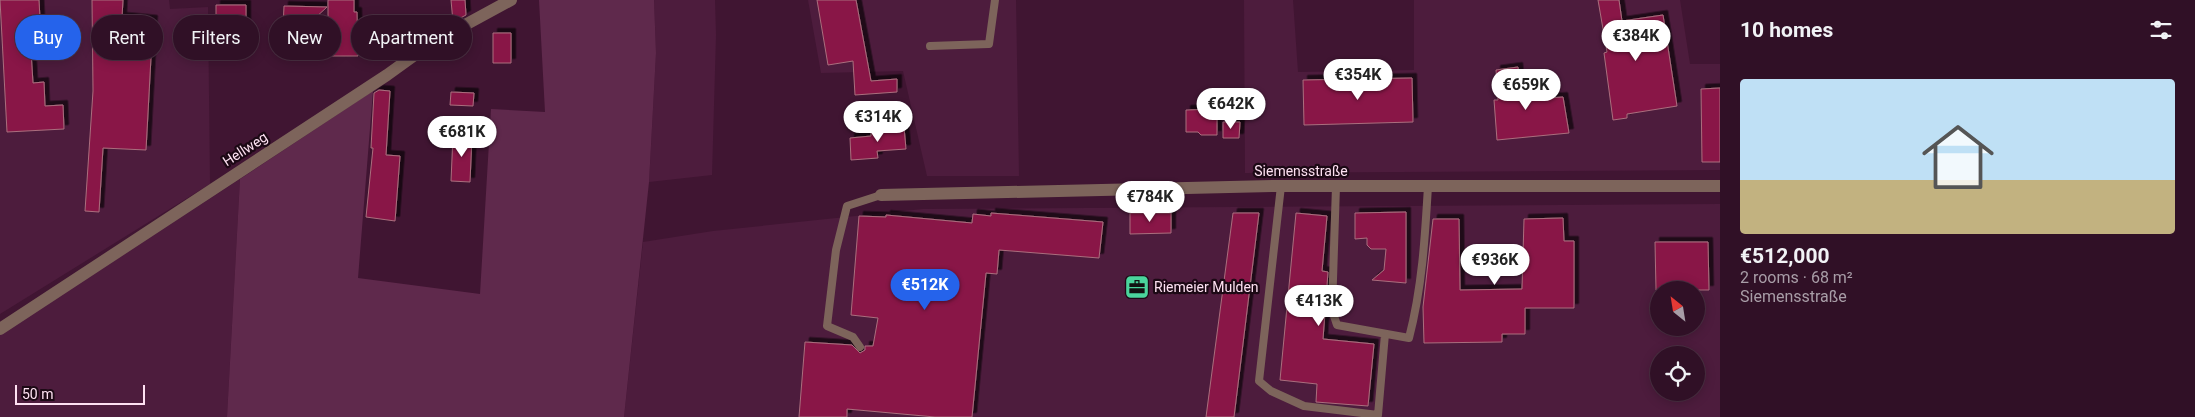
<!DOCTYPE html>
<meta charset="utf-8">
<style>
body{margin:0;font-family:Roboto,sans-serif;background:#38192e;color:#f1f3f6;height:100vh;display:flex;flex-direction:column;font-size:19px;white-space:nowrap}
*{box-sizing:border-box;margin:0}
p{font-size:16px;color:#a89da7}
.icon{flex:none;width:28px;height:28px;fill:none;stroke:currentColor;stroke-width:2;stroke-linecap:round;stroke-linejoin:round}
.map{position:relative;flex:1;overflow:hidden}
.drawer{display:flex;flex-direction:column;background:#301026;width:475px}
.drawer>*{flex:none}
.hud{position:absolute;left:15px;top:15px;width:475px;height:45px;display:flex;gap:10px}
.needle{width:32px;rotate:330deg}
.buttons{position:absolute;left:1650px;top:281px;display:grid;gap:10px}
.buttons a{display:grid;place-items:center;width:55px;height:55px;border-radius:50%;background:#301026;box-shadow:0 2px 12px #0003,0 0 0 1px #4b3043;font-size:25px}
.scale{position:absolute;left:15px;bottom:12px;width:130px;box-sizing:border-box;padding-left:5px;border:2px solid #fee1f2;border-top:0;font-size:14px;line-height:18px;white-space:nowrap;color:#fee1f2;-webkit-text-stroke:4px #1c0915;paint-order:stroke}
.price{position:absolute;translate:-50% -42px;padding:0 11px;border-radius:18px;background:#fff;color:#222;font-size:16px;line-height:32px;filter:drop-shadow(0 1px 2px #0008)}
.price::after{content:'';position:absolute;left:50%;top:30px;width:15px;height:11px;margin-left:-8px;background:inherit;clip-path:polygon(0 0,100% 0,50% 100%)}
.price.on{background:#2563eb;color:#fff}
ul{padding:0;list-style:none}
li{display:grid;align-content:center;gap:10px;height:265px;padding:0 20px}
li+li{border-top:1px solid #4b3043}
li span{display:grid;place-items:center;height:155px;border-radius:5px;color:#555}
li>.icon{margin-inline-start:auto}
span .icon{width:90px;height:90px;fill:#fffc;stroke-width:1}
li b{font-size:21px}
h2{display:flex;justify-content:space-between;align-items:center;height:60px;padding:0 20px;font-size:21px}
.tag{padding:0 18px;border-radius:22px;background:#301026;box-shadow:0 2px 12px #0003,0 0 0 1px #4b3043;font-size:18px;line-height:45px}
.tag.on{background:#2563eb;color:#fff}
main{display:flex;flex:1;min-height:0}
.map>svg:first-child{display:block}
</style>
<main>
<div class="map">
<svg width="1720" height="417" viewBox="0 0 1720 417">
<defs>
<filter id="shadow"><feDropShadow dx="4.5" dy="-4.5" stdDeviation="0" flood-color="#0009"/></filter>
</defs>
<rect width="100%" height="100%" fill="#401532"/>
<path fill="#4d1c3d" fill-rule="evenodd" d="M 0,0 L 169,0 L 170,9 L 208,7 L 210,184 L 0,314 Z
M 654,0 L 715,0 L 716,35 L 712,175 L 649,182 L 656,53 Z
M 808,0 L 1016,0 L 1019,176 L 927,176 L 903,71 L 821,73 Z
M 1244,0 L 1293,0 L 1298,72 L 1414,70 L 1414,0 L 1680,0 L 1690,64 L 1720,64 L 1720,170 L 1245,173 Z
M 240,179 L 227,417 L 0,417 L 0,335 Z
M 1720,204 L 1720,417 L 624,417 L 643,242 L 713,231 L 923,209 ZM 1659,290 L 1696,290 L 1696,328 L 1659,328 ZM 1659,355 L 1696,355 L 1696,392 L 1659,392 Z"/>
<path fill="#5f294c" d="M 539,0 L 654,0 L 656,53 L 649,182 L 624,417 L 227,417 L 240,179 L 373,91 L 358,278 L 480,294 L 491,109 L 545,112 Z"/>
<path fill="#891946" stroke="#aa6e7e" filter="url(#shadow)" d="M 0,0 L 39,0 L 40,19 L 29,20 L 33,83 L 44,82 L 45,106 L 63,105 L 64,129 L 7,132 Z
M 92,0 L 123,0 L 122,17 L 153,20 L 146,150 L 103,148 L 99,212 L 85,211 L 93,91 Z
M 328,0 L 354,0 L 354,12 L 357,12 L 358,56 L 328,56 Z
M 451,0 L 465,0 L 466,15 L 453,22 Z
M 817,0 L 856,0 L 871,81 L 897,79 L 897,92 L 855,95 L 853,61 L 828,65 Z
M 1598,0 L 1619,0 L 1622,21 L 1663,15 L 1677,106 L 1627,114 L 1627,118 L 1613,120 L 1604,53 L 1607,52 Z
M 216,5 L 246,5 L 246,27 L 216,27 Z
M 284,6 L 327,7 L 301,31 L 296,31 L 292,27 L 283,27 Z
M 493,33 L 511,33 L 511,63 L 493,63 Z
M 1518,67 L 1521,100 L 1563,97 L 1569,133 L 1497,140 L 1494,100 L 1498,100 L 1496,70 Z
M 1412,78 L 1413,122 L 1304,125 L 1303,80 Z
M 1720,88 L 1720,162 L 1702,162 L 1701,89 Z
M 379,90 L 390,91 L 386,155 L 400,156 L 395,221 L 366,217 L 373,148 L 371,148 L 374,93 Z
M 451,92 L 474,93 L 473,106 L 450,105 Z
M 1217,109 L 1217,135 L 1201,135 L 1198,132 L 1186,132 L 1186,110 Z
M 1223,122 L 1240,122 L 1239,138 L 1223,138 Z
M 904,127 L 906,149 L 877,151 L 878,158 L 851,160 L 850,138 L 871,136 L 871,129 Z
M 453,135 L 472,136 L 470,182 L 451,181 Z
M 1406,212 L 1406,283 L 1372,280 L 1384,270 L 1386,249 L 1371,249 L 1367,245 L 1367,238 L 1355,239 L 1355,213 Z
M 991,213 L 1103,222 L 1099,258 L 999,250 L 997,274 L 986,273 L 972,417 L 935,417 L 847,409 L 847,417 L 799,417 L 805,342 L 852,345 L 860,353 L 865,350 L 865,346 L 873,346 L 878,318 L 851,315 L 859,216 L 886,217 L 886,215 L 972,223 L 973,214 L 991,216 Z
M 1130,213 L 1171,213 L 1171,233 L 1130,234 Z
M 1233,213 L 1259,213 L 1234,417 L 1206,417 Z
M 1296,213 L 1327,216 L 1322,271 L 1328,272 L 1323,339 L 1374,344 L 1368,406 L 1316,402 L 1317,384 L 1280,380 Z
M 1563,218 L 1564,241 L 1574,241 L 1574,308 L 1525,308 L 1525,334 L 1502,334 L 1502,342 L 1424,343 L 1423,307 L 1433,219 L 1459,219 L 1460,290 L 1522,289 L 1524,219 Z
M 1655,242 L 1708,242 L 1709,290 L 1656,290 Z"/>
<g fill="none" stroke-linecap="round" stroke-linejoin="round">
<path stroke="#7d645b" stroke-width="8" d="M 930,46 L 989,44 L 995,0
M 1281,186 L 1259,381 L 1271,391 L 1304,406 L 1378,415 L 1385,334
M 1336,186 L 1332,310 L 1337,325 L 1409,338 C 1422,288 1425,238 1428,186
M 860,347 L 853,337 L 827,326 L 836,250 L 847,206 L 881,195"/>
<path stroke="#7d645b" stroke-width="12" d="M 881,195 L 1272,186 L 1720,186
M 0,329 L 387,75 L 430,44 L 511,0"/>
</g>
<defs>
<symbol id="office-square" viewBox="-11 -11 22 22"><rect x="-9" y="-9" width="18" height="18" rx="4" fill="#4ad49c" stroke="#1c0915"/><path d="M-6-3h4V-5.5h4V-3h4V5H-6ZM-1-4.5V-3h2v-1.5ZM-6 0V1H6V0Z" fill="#111"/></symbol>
</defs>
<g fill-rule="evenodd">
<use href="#office-square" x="1123" y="273" width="28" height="28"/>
</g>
<g text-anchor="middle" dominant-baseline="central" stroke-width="4.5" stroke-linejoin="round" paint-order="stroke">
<g font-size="14" fill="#fee1f2" stroke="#1c0915">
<text transform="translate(245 149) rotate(-33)">Hellweg</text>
<text x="1301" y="171">Siemensstraße</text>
</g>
<g font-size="14" fill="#fee1f2" stroke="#1c0915" text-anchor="start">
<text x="1154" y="287">Riemeier Mulden</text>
</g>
</g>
</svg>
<div class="buttons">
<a><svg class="needle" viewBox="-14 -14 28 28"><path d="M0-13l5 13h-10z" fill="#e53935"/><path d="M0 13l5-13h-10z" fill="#a89da7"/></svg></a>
<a><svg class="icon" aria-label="locate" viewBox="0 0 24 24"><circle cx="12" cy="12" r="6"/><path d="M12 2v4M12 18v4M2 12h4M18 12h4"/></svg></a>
</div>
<div class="scale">50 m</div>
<b class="price" style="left:1636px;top:62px">€384K</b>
<b class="price" style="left:1358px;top:101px">€354K</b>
<b class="price" style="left:1526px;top:111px">€659K</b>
<b class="price" style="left:1231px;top:130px">€642K</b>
<b class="price" style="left:878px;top:143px">€314K</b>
<b class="price" style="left:462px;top:158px">€681K</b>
<b class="price" style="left:1150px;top:223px">€784K</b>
<b class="price" style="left:1495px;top:286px">€936K</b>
<b class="price on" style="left:925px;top:311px">€512K</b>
<b class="price" style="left:1319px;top:327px">€413K</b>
<div class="hud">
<a class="tag on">Buy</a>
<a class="tag">Rent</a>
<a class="tag">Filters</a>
<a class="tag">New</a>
<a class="tag">Apartment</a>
</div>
</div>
<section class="drawer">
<h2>10 homes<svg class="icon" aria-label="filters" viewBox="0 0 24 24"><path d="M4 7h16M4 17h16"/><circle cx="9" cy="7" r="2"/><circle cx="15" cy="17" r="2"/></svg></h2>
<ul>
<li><span style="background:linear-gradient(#bfe0f5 65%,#c2b280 0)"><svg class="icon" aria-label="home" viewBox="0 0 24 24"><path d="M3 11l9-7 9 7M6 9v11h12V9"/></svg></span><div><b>€512,000</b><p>2 rooms · 68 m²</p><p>Siemensstraße</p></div></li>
</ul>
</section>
</main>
